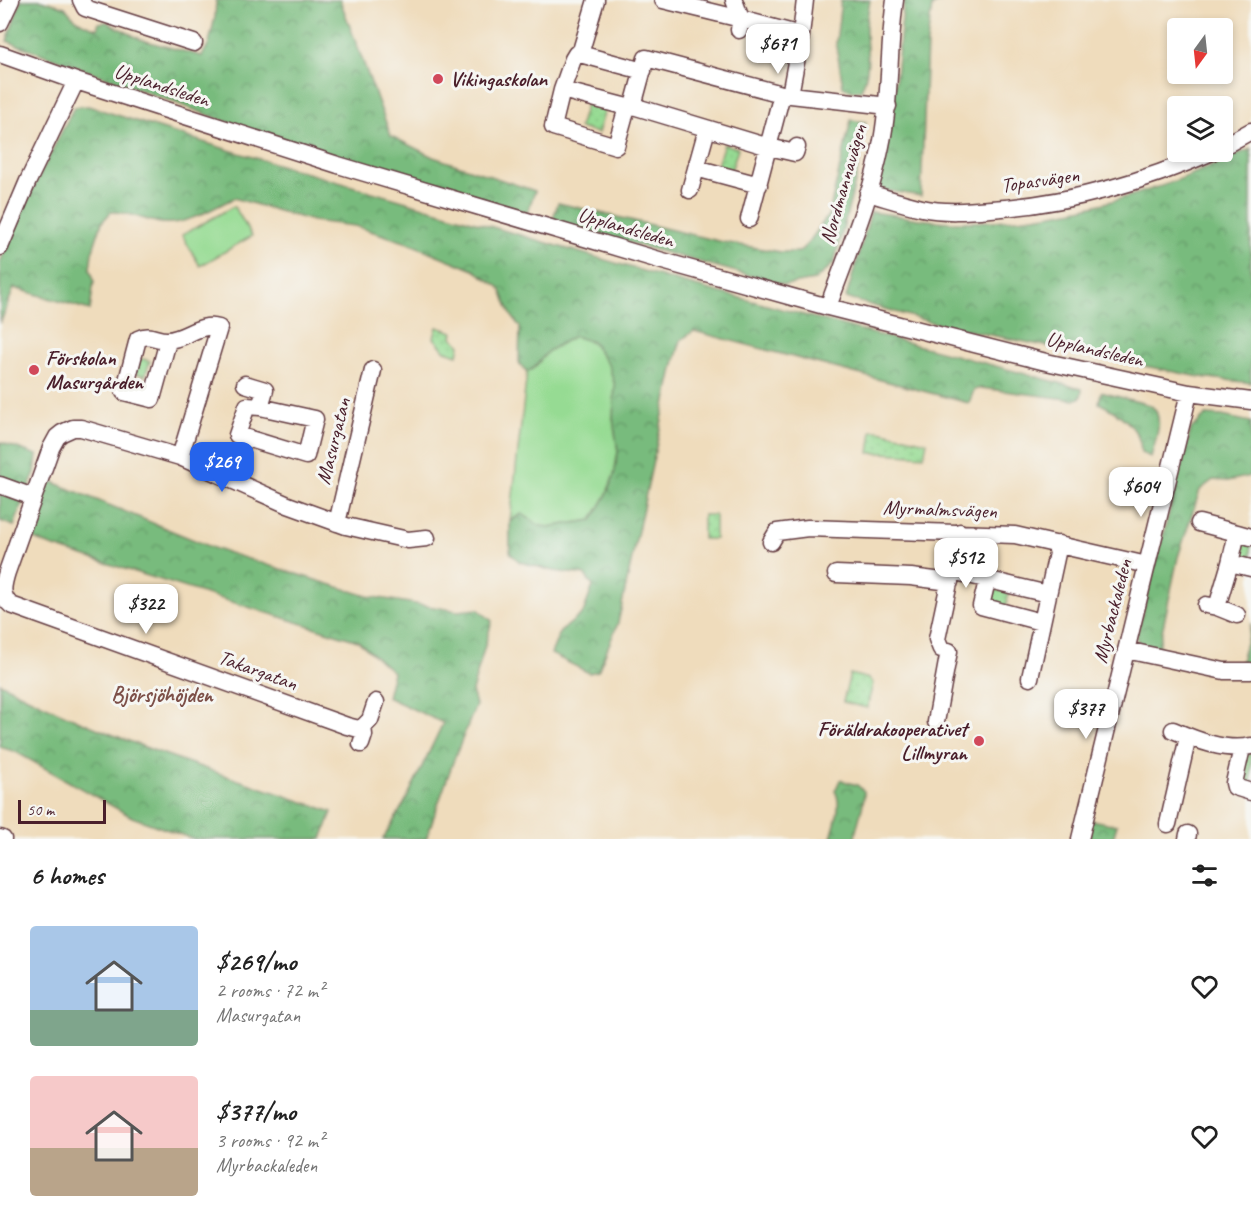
<!DOCTYPE html>
<meta charset="utf-8">
<style>
body{margin:0;font-family:Caveat,sans-serif;background:#f6f6f6;color:#222;height:100vh;display:flex;flex-direction:column;font-size:22px;white-space:nowrap}
*{box-sizing:border-box;margin:0}
p{font-size:20px;color:#767676}
.icon{flex:none;width:33px;height:33px;fill:none;stroke:currentColor;stroke-width:2;stroke-linecap:round;stroke-linejoin:round}
.map{position:relative;height:839px;overflow:hidden}
.panel{display:flex;flex-direction:column;background:#fff;flex:1}
.panel>*{flex:none}
.needle{width:39px;rotate:195deg}
.tools{position:absolute;left:1167px;top:18px;display:grid;gap:12px}
.tools a{display:grid;place-items:center;width:66px;height:66px;border-radius:6px;background:#fff;box-shadow:0 3px 9px #0003;font-size:30px}
.scale{position:absolute;left:18px;bottom:15px;width:88px;box-sizing:border-box;padding-left:6px;border:3px solid #4a1f2b;border-top:0;font-size:16px;line-height:21px;white-space:nowrap;color:#4a1f2b;-webkit-text-stroke:4px #f6f6f2;paint-order:stroke}
.price{position:absolute;translate:-50% -51px;padding:0 14px;border-radius:12px;background:#fff;color:#222;font-size:20px;line-height:39px;filter:drop-shadow(0 2px 3px #0008)}
.price::after{content:'';position:absolute;left:50%;top:36px;width:18px;height:14px;margin-left:-9px;background:inherit;clip-path:polygon(0 0,100% 0,50% 100%)}
.price.active{background:#2563eb;color:#fff}
ul{padding:0;list-style:none}
li{display:flex;align-items:center;gap:18px;height:150px;padding:0 30px}
li span{display:grid;place-items:center;flex:none;width:168px;height:120px;border-radius:6px;color:#555}
li>.icon{margin-inline-start:auto}
span .icon{width:72px;height:72px;fill:#fffc;stroke-width:1}
li b{font-size:26px}
h2{display:flex;justify-content:space-between;align-items:center;height:72px;padding:0 30px;font-size:26px}
.map>svg:first-child{display:block}
</style>
<div class="map">
<svg width="1251" height="839" viewBox="0 0 1251 839">
<defs>
<pattern id="forest-crowns" width="20" height="18" patternUnits="userSpaceOnUse" patternTransform="scale(1.5)"><rect width="20" height="18" fill="#78bb7d"/><path d="M2 6a3 3 0 1 1 6 0M12 15a3 3 0 1 1 6 0" fill="none" stroke="#649767"/></pattern>
<pattern id="park-dots" width="8" height="8" patternUnits="userSpaceOnUse" patternTransform="scale(1.5)"><rect width="8" height="8" fill="#96db93"/><path d="M2 2h.1M6 6h.1" fill="none" stroke="#83bc7f" stroke-width="1.8" stroke-linecap="round"/></pattern>
</defs>
<rect width="100%" height="100%" fill="#f6f6f2"/>
<filter id="ink" filterUnits="userSpaceOnUse"><feTurbulence type="fractalNoise" baseFrequency=".0167" numOctaves="2"/><feDisplacementMap in="SourceGraphic" scale="12" xChannelSelector="R" yChannelSelector="G"/><feConvolveMatrix kernelMatrix="1 2 1 2 8 2 1 2 1" color-interpolation-filters="sRGB"/></filter>
<filter id="wash" filterUnits="userSpaceOnUse"><feTurbulence type="fractalNoise" baseFrequency=".008" numOctaves="4" result="noise"/><feDisplacementMap in="SourceGraphic" scale="24" xChannelSelector="R" yChannelSelector="G"/><feGaussianBlur stdDeviation="1.35" result="paint"/><feColorMatrix in="noise" values="0 0 0 0 0 0 0 0 0 0 0 0 0 0 0 0 0 1.4 0 .05"/><feComposite in="paint" operator="in"/></filter>
<g filter="url(#wash)">
<rect width="100%" height="100%" fill="#efdcbc"/>
<path fill="#96db93" stroke="#707d5f" stroke-width="1.5" d="M 234,206 L 252,236 L 200,266 L 182,235 Z
M 574,336 L 592,342 L 609,366 L 615,386 L 613,418 L 618,452 L 614,475 L 606,496 L 592,520 L 548,527 L 540,526 L 522,514 L 510,521 L 527,372 L 534,368 L 548,351 Z"/>
<path fill="url(#forest-crowns)" stroke="#616d54" stroke-width="1.5" d="M 21,0 L 41,0 L 65,7 C 73,19 83,25 98,29 L 98,23 L 107,22 L 142,40 L 202,56 L 209,43 L 215,17 L 216,0 L 340,0 L 391,136 L 433,157 L 535,191 L 527,213 L 249,130 L 7,41 Z
M 841,0 L 870,0 C 869,9 866,19 866,29 C 866,53 872,66 861,90 L 852,91 L 843,87 L 836,43 Z
M 904,0 L 945,0 L 932,6 L 927,42 L 921,196 L 877,189 L 892,114 Z
M 88,106 L 232,151 L 684,283 L 1082,389 L 1081,397 L 1075,400 L 981,388 L 974,390 L 969,403 L 694,331 L 681,340 L 674,364 L 618,623 L 598,671 L 589,673 L 551,654 L 560,632 L 583,613 L 593,586 L 585,575 L 554,571 L 520,562 L 510,553 L 510,521 L 522,514 L 540,526 L 548,527 L 592,520 L 606,496 L 614,475 L 618,452 L 613,418 L 615,385 L 609,366 L 592,342 L 574,336 L 548,351 L 534,368 L 527,372 L 519,363 L 520,327 L 511,315 L 500,288 L 474,270 L 408,243 L 355,226 L 313,221 L 234,198 C 213,208 186,226 162,223 C 145,221 129,211 111,212 L 102,222 L 92,253 L 90,268 L 94,280 L 90,310 L 14,288 L 0,324 L 0,263 L 15,225 L 74,107 Z
M 851,120 L 866,122 L 856,179 L 834,263 L 815,280 L 785,285 L 552,222 L 558,203 L 723,242 L 780,252 L 799,252 L 809,242 L 829,214 Z
M 1251,149 L 1251,383 L 1200,377 L 941,325 L 846,298 L 871,212 C 898,215 926,222 952,222 C 1023,223 1091,210 1158,187 C 1190,177 1220,161 1251,149 Z
M 1101,392 L 1150,405 C 1166,415 1155,442 1151,457 L 1141,453 C 1142,428 1119,413 1099,403 Z
M 1206,415 L 1222,416 L 1251,422 L 1251,476 L 1228,481 L 1213,480 L 1200,490 L 1178,557 L 1159,646 L 1153,650 L 1141,645 L 1136,638 L 1191,429 Z
M 0,442 L 37,455 L 35,472 L 28,490 L 0,480 Z
M 48,480 L 216,549 L 367,596 L 458,611 L 478,609 L 492,621 L 472,691 L 476,705 L 453,762 L 426,839 L 383,839 L 405,802 L 443,723 L 387,697 L 393,672 L 358,641 L 51,546 L 27,536 Z
M 0,494 L 23,502 L 14,526 L 0,521 Z
M 1251,623 L 1251,667 L 1240,666 Z
M 0,683 C 104,739 221,773 332,812 L 322,839 L 193,839 L 132,817 L 16,752 L 0,747 Z
M 840,780 L 857,785 L 864,791 C 865,808 856,822 855,839 L 831,839 C 834,825 843,805 835,791 Z
M 1091,820 L 1117,825 L 1113,839 L 1086,839 Z"/>
<path fill="url(#park-dots)" stroke="#707d5f" stroke-width="1.5" d="M 586,104 L 605,110 L 598,133 L 579,128 Z
M 724,144 L 738,148 L 732,168 L 727,171 L 716,168 Z
M 437,327 L 453,332 L 452,337 L 460,345 L 458,355 L 445,351 L 434,338 Z
M 139,358 L 150,361 L 145,376 L 135,373 Z
M 872,431 L 879,431 L 927,442 L 924,456 L 883,453 L 869,453 Z
M 703,515 L 715,515 L 715,539 L 703,539 Z
M 1242,541 L 1251,543 L 1251,562 L 1237,559 Z
M 990,588 L 1009,593 L 1005,611 L 989,607 Z
M 850,674 L 869,679 L 873,683 L 867,708 L 843,702 Z
M 1245,753 L 1251,754 L 1251,786 L 1237,783 Z"/>
</g>
<g filter="url(#ink)">
<g fill="none" stroke-linecap="round" stroke-linejoin="round">
<defs>
<path id="minor" d="M 81,0 L 85,8 L 194,43
M 596,0 L 580,54 L 643,71
M 663,0 L 741,19
M 734,0 L 741,19
M 0,23 L 11,0
M 739,30 L 741,19 L 801,35
M 0,54 L 76,81 L 338,165 L 659,260 L 828,307 L 1046,362 L 1189,393 L 1251,401
M 580,54 L 576,54 L 573,59 L 562,90 L 627,107 L 633,106 L 769,147 L 795,153 L 797,147
M 562,90 L 553,127 L 616,146 L 627,107
M 790,95 L 801,35 L 805,0
M 633,106 L 646,58 L 782,94 L 888,106
M 1222,147 L 1251,131
M 696,168 L 759,185
M 690,190 L 707,129
M 868,193 C 886,198 904,204 922,208 C 944,213 968,211 991,209 C 1069,204 1141,183 1212,152
M 749,219 L 782,94
M 0,247 L 28,181 L 76,81
M 828,307 C 847,254 870,201 881,146 C 891,98 888,49 895,0
M 168,341 L 152,399 L 124,392 L 138,339 C 150,333 155,340 167,340 C 185,340 199,322 219,328 L 180,457
M 245,384 L 265,390 L 260,407 L 247,406 L 237,435 L 306,456 L 315,419 L 260,407
M 0,485 L 33,497
M 337,523 L 373,370
M 1199,523 L 1237,533
M 771,542 L 777,532 L 808,528 L 1015,535 L 1147,565
M 1230,563 L 1237,533 L 1251,537
M 952,571 L 1048,594
M 836,574 L 911,577 L 950,582
M 987,581 L 981,606 L 1041,622
M 1206,605 L 1217,607 L 1230,563 L 1251,568
M 1217,607 L 1237,615
M 941,649 L 937,639 L 960,532
M 1126,650 L 1224,671 L 1251,671
M 1030,678 L 1059,544
M 936,722 L 949,651
M 363,727 L 359,729 L 347,726 L 11,605 C 0,596 3,585 7,572 L 51,448 L 57,437 L 62,433 L 73,428 L 81,428 L 180,457 L 288,505 L 346,526 L 408,540 L 427,538
M 1173,730 C 1196,740 1226,752 1251,746
M 361,744 L 364,735 L 363,727 L 370,720 L 376,702
M 1242,748 L 1234,783 L 1235,787 L 1251,792
M 1168,824 L 1188,737
M 0,838 L 3,839
M 1080,839 L 1189,393
M 1187,839 L 1188,834"/>
</defs>
<use href="#minor" stroke="#633b41" stroke-width="19"/>
<use href="#minor" stroke="#fff" stroke-width="16"/>
</g>
</g>
<g fill="#d1495b" stroke="#f6f6f2" stroke-width="2">
<circle cx="438" cy="79" r="6"/>
<circle cx="34" cy="370" r="6"/>
<circle cx="979" cy="741" r="6"/>
</g>
<g text-anchor="middle" dominant-baseline="central" stroke-width="6" stroke-linejoin="round" paint-order="stroke">
<g font-size="21" font-weight="bold" fill="#4a1f2b" stroke="#f6f6f2" text-anchor="start">
<text x="450" y="79">Vikingaskolan</text>
<text x="46" y="358">Förskolan<tspan x="46" dy="24">Masurgården</tspan></text>
<text x="967" y="729" text-anchor="end">Föräldrakooperativet<tspan x="967" dy="24">Lillmyran</tspan></text>
</g>
<g font-size="21" fill="#4a1f2b" stroke="#f6f6f2">
<text transform="translate(162 85) rotate(18)">Upplandsleden</text>
<text transform="translate(1040 180) rotate(-8)">Topasvägen</text>
<text transform="translate(843 184) rotate(-74)">Nordmannavägen</text>
<text transform="translate(626 227) rotate(16)">Upplandsleden</text>
<text transform="translate(1095 349) rotate(13)">Upplandsleden</text>
<text transform="translate(333 441) rotate(-76)">Masurgatan</text>
<text transform="translate(940 509) rotate(2)">Myrmalmsvägen</text>
<text transform="translate(1112 611) rotate(-76)">Myrbackaleden</text>
<text transform="translate(258 670) rotate(20)">Takargatan</text>
</g>
<g font-size="22" font-weight="bold" fill="#7d5049" stroke="#f6f6f2">
<text x="162" y="695">Björsjöhöjden</text>
</g>
</g>
</svg>
<div class="tools">
<a><svg class="needle" viewBox="-14 -14 28 28"><path d="M0-13l5 13h-10z" fill="#e53935"/><path d="M0 13l5-13h-10z" fill="#767676"/></svg></a>
<a><svg class="icon" aria-label="layers" viewBox="0 0 24 24"><path d="M12 4l9 5-9 5-9-5zM3 14l9 5 9-5"/></svg></a>
</div>
<div class="scale">50 m</div>
<b class="price" style="left:778px;top:75px">$671</b>
<b class="price active" style="left:222px;top:493px">$269</b>
<b class="price" style="left:1141px;top:518px">$604</b>
<b class="price" style="left:966px;top:589px">$512</b>
<b class="price" style="left:146px;top:635px">$322</b>
<b class="price" style="left:1086px;top:740px">$377</b>
</div>
<section class="panel">
<h2>6 homes<svg class="icon" aria-label="filters" viewBox="0 0 24 24"><path d="M4 7h16M4 17h16"/><circle cx="9" cy="7" r="2"/><circle cx="15" cy="17" r="2"/></svg></h2>
<ul>
<li><span style="background:linear-gradient(#a9c7e8 70%,#7fa58c 0)"><svg class="icon" aria-label="home" viewBox="0 0 24 24"><path d="M3 11l9-7 9 7M6 9v11h12V9"/></svg></span><div><b>$269/mo</b><p>2 rooms · 72 m²</p><p>Masurgatan</p></div><svg class="icon" aria-label="heart" viewBox="0 0 24 24"><path d="M12 20l-8-8c-3-5 5-10 8-4 3-6 11-1 8 4z"/></svg></li>
<li><span style="background:linear-gradient(#f6c9c9 60%,#b9a48a 0)"><svg class="icon" aria-label="home" viewBox="0 0 24 24"><path d="M3 11l9-7 9 7M6 9v11h12V9"/></svg></span><div><b>$377/mo</b><p>3 rooms · 92 m²</p><p>Myrbackaleden</p></div><svg class="icon" aria-label="heart" viewBox="0 0 24 24"><path d="M12 20l-8-8c-3-5 5-10 8-4 3-6 11-1 8 4z"/></svg></li>
</ul>
</section>
